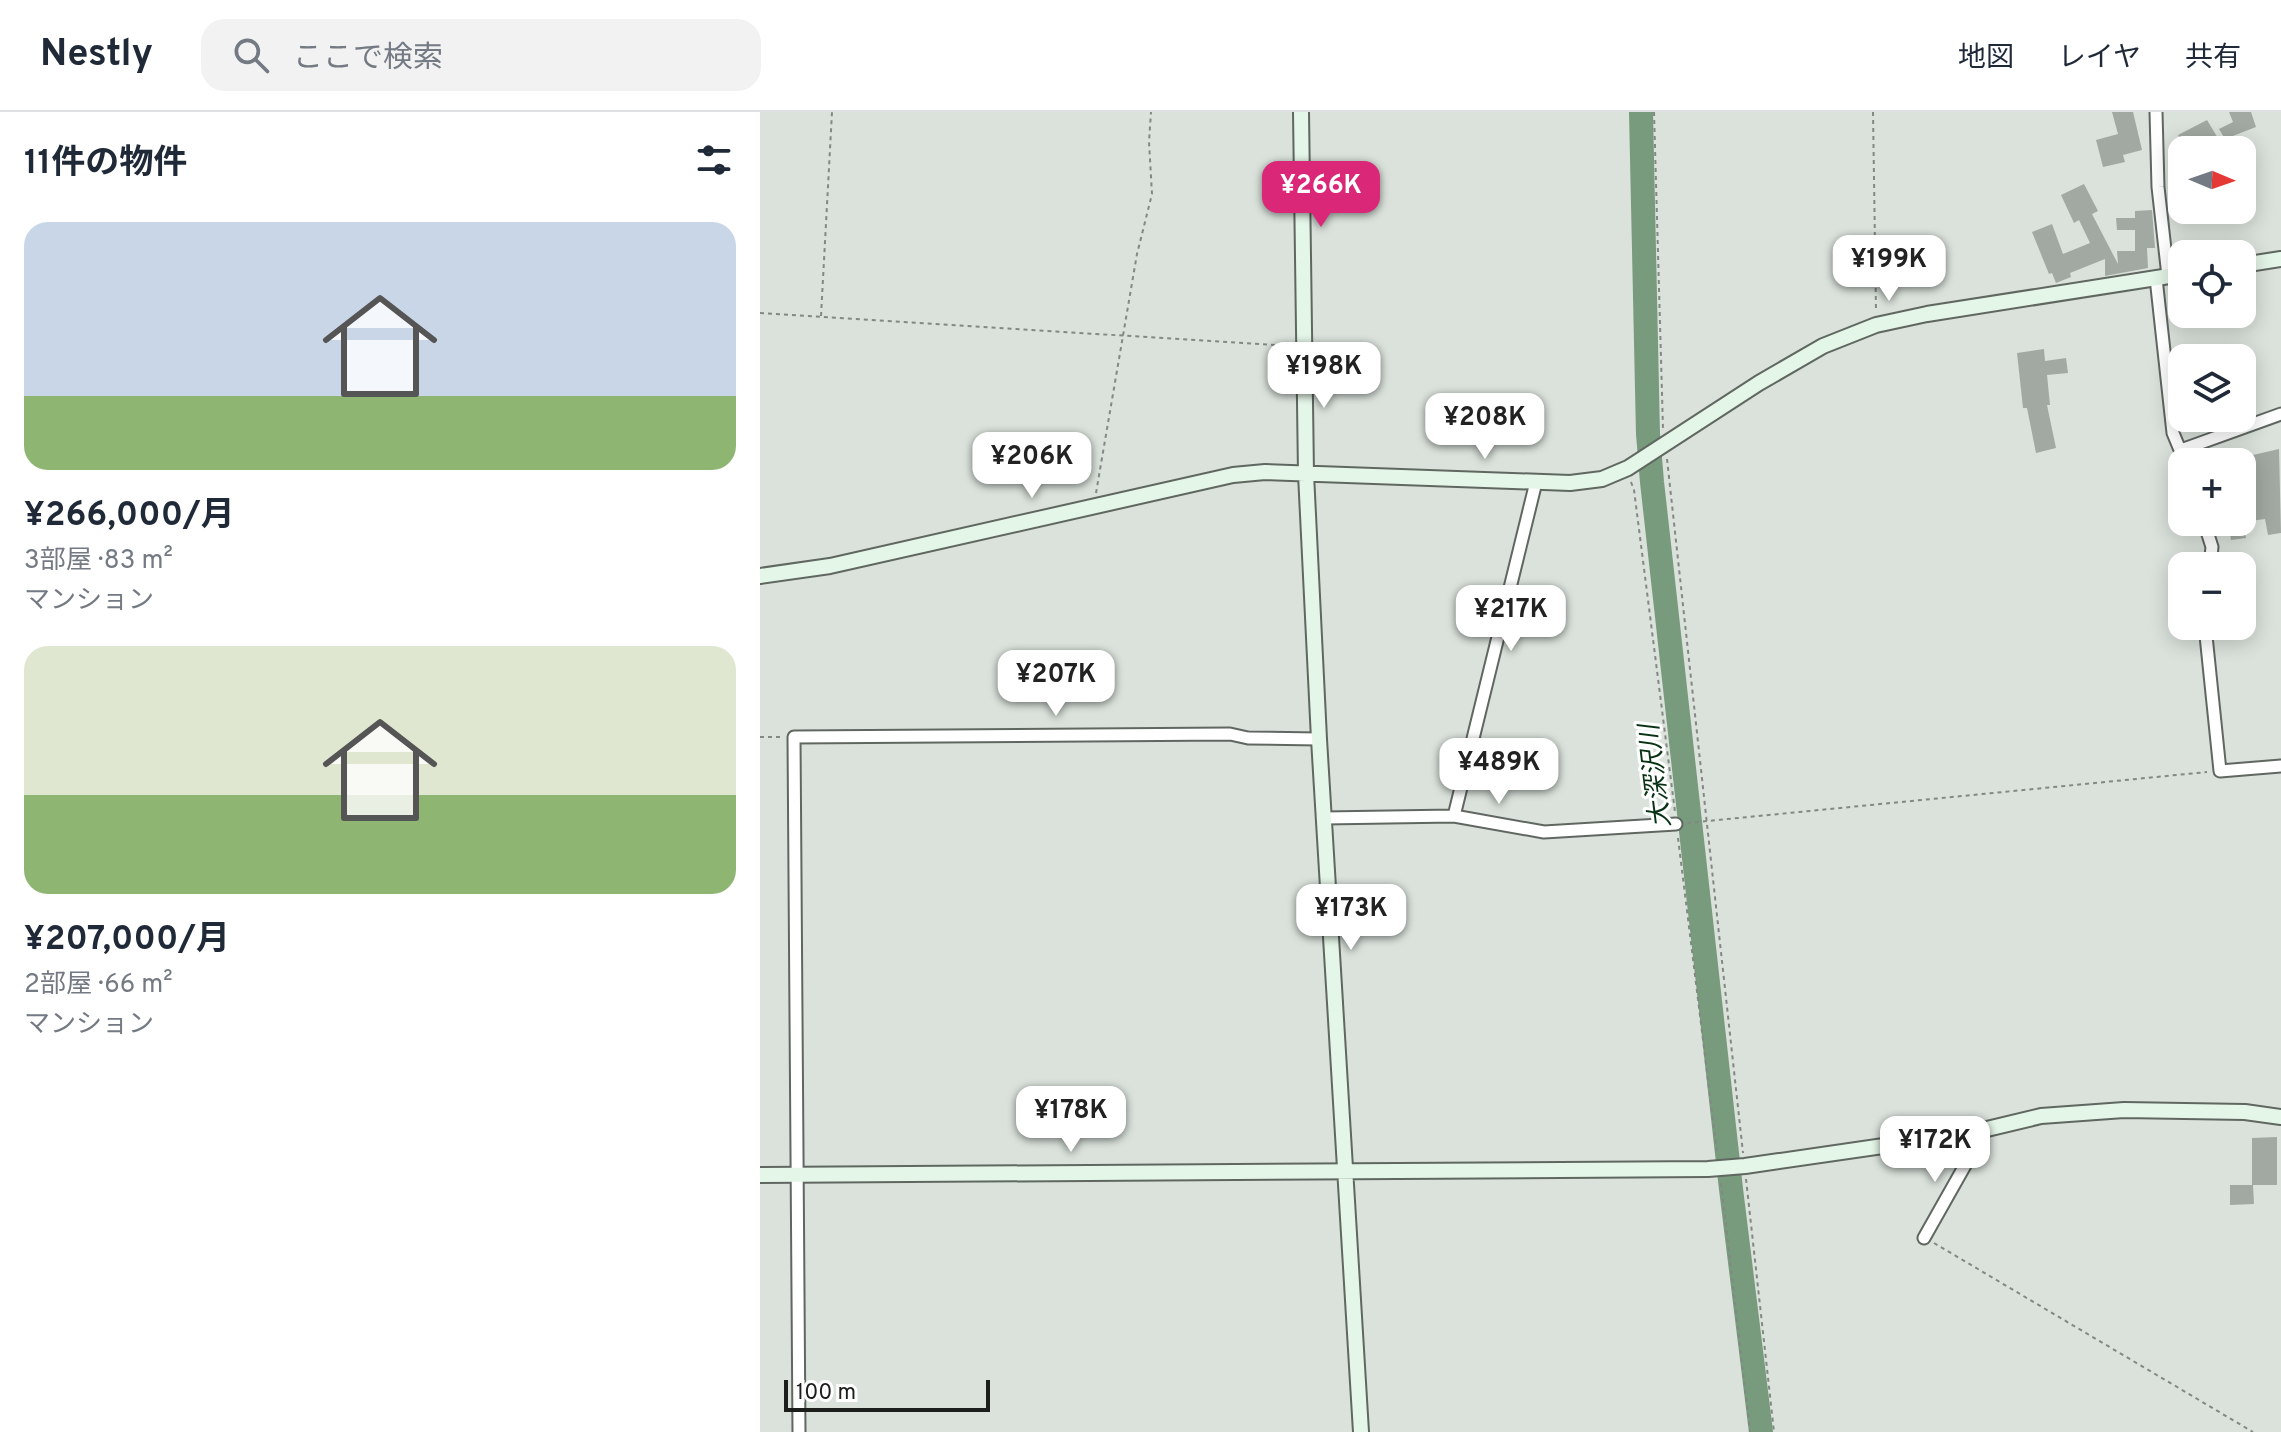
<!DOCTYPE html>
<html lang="ja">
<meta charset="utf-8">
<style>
body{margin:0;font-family:Overpass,"Noto Sans JP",sans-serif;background:#f2f2f3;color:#1f2937;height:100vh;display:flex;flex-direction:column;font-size:30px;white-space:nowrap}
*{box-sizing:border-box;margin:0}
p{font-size:26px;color:#747a83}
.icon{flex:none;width:44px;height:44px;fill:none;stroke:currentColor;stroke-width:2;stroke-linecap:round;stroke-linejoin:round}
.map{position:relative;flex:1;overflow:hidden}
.details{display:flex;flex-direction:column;background:#fff;width:760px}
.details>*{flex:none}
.needle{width:52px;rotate:92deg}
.tools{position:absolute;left:1408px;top:24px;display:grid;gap:16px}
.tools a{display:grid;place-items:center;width:88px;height:88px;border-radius:16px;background:#fff;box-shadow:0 4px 20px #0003;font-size:40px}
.scale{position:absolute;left:24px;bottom:20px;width:206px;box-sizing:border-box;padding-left:8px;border:4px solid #1b1e1b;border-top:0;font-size:22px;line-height:28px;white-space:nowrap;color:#1b1e1b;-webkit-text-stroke:6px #fff;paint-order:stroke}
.price{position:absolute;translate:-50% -68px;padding:0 18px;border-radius:16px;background:#fff;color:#222;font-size:26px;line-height:52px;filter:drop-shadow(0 2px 4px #0008)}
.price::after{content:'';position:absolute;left:50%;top:48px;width:24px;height:18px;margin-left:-12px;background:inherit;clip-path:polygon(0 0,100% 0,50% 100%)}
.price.current{background:#db2777;color:#fff}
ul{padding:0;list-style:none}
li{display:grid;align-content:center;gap:16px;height:424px;padding:0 24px}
li span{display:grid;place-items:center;height:248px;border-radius:24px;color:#555}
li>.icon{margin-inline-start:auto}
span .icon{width:144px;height:144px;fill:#fffc;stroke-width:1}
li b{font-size:34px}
h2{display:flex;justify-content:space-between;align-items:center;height:96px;padding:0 24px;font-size:34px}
header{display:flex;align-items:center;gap:48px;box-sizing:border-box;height:112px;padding:0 40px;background:#fff;border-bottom:2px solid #e0e1e3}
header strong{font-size:38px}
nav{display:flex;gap:44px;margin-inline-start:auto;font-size:28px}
.search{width:560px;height:72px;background:#f2f2f3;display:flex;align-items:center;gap:20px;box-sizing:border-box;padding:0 28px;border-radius:24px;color:#747a83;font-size:30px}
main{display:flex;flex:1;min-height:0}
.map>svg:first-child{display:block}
</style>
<header>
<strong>Nestly</strong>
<div class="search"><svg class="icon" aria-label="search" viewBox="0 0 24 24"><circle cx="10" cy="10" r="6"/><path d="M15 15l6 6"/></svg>ここで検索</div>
<nav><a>地図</a><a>レイヤ</a><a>共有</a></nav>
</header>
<main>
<section class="details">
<h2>11件の物件<svg class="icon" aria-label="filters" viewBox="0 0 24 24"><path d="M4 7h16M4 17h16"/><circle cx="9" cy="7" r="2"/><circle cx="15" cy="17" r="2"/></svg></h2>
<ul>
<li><span style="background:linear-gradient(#c9d6e8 70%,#8fb573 0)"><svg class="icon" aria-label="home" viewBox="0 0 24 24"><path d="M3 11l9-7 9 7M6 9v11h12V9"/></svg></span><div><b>¥266,000/月</b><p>3部屋 · 83 m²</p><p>マンション</p></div></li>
<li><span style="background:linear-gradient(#dfe7d0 60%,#8fb573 0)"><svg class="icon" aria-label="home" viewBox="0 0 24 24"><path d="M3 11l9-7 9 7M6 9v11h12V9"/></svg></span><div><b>¥207,000/月</b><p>2部屋 · 66 m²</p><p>マンション</p></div></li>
</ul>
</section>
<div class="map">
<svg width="1521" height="1320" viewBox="0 0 1521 1320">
<rect width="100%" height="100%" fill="#dae2db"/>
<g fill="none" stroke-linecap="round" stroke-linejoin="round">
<path stroke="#779b7c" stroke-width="24" d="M 881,0 L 888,322 L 892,370 L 971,1077 L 1001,1320"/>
</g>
<path fill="#a2a9a2" d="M 1352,0 L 1373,0 L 1382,38 L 1363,43 L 1365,50 L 1343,55 L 1336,28 L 1358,22 Z
M 1469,0 L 1491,0 L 1496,15 L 1465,27 L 1459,17 L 1473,10 Z
M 1447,8 L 1459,28 L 1442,38 L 1427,38 L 1418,23 Z
M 1324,72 L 1338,99 L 1332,102 L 1358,152 L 1357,139 L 1375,139 L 1375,118 L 1357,118 L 1356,106 L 1375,106 L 1375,99 L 1392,98 L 1395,136 L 1387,136 L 1388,156 L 1345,164 L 1345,147 L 1310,161 L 1311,165 L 1296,171 L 1292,161 L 1289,162 L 1272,120 L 1292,112 L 1303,142 L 1330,131 L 1319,108 L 1314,111 L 1301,83 Z
M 1284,237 L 1285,249 L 1306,246 L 1308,261 L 1287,263 L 1290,293 L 1287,293 L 1296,336 L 1276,341 L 1267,296 L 1263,296 L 1257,241 Z
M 1519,337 L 1521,421 L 1508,423 L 1505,407 L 1483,410 L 1486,426 L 1471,428 L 1468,410 L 1482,410 L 1482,350 L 1494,348 L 1493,343 Z
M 1517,1025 L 1517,1073 L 1493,1073 L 1494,1092 L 1470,1093 L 1470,1073 L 1492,1073 L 1492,1026 Z"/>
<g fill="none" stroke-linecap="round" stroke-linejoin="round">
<defs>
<path id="street" d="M 1396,0 L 1398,75 L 1408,164
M 1396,166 L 1413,321 L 1425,350
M 1421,338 L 1521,302
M 1444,410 L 1452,435 L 1450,454
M 1445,514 L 1460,659 L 1521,654
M 694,704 L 776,370
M 564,706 L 694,704 L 784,720 L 916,712
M 1164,1126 L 1208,1048 L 1206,1022
M 39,1320 L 34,625 L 470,622 L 488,626 L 559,627"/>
<path id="secondary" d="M 541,0 L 546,362 L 559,627 L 601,1320
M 1482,153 L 1521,147
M 0,464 L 70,454 L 473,363 L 505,360 L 810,371 L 842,367 L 868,356 L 999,271 L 1063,234 L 1116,213 L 1167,202 L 1422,162
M 0,1063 L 948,1057 L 985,1054 L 1206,1022 L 1281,1004 L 1364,998 L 1485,1000 L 1521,1005"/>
</defs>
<use href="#street" stroke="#606761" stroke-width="15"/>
<use href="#secondary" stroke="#606761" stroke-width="18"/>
<path stroke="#828882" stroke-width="2" stroke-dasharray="4 4" stroke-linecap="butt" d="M 894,0 L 903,317
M 1113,0 L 1116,199
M 0,201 L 530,234
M 61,204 L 72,0
M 907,347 L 983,1041
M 871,370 L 874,378 L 915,700
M 336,381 L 377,142 L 392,82 L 389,30 L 391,0
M 0,625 L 23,625
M 927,711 L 1447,660
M 918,726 L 957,1041
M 986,1067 L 1014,1320
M 961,1071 L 990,1320
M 1174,1131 L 1493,1320"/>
<use href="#street" stroke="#fff" stroke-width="11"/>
<use href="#secondary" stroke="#e4f6e7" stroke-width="14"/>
</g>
<g text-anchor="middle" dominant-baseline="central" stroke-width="6" stroke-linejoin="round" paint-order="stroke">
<g font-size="26" font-style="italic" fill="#073213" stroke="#fff">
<text transform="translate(897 664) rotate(-97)">大深沢川</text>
</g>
</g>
</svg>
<div class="tools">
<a><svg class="needle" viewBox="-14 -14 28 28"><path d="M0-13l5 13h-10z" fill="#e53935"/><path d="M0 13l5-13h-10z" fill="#747a83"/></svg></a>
<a><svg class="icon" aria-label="locate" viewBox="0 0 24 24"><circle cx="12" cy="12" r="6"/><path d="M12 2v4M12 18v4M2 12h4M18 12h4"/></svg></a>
<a><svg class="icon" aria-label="layers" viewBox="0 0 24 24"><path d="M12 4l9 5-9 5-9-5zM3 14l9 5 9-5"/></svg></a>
<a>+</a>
<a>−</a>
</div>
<div class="scale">100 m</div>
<b class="price current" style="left:561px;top:117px">¥266K</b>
<b class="price" style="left:1129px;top:191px">¥199K</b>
<b class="price" style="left:564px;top:298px">¥198K</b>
<b class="price" style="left:725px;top:349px">¥208K</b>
<b class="price" style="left:272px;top:388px">¥206K</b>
<b class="price" style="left:751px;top:541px">¥217K</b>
<b class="price" style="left:296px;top:606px">¥207K</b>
<b class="price" style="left:739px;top:694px">¥489K</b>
<b class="price" style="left:591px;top:840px">¥173K</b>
<b class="price" style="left:311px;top:1042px">¥178K</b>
<b class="price" style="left:1175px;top:1072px">¥172K</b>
</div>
</main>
